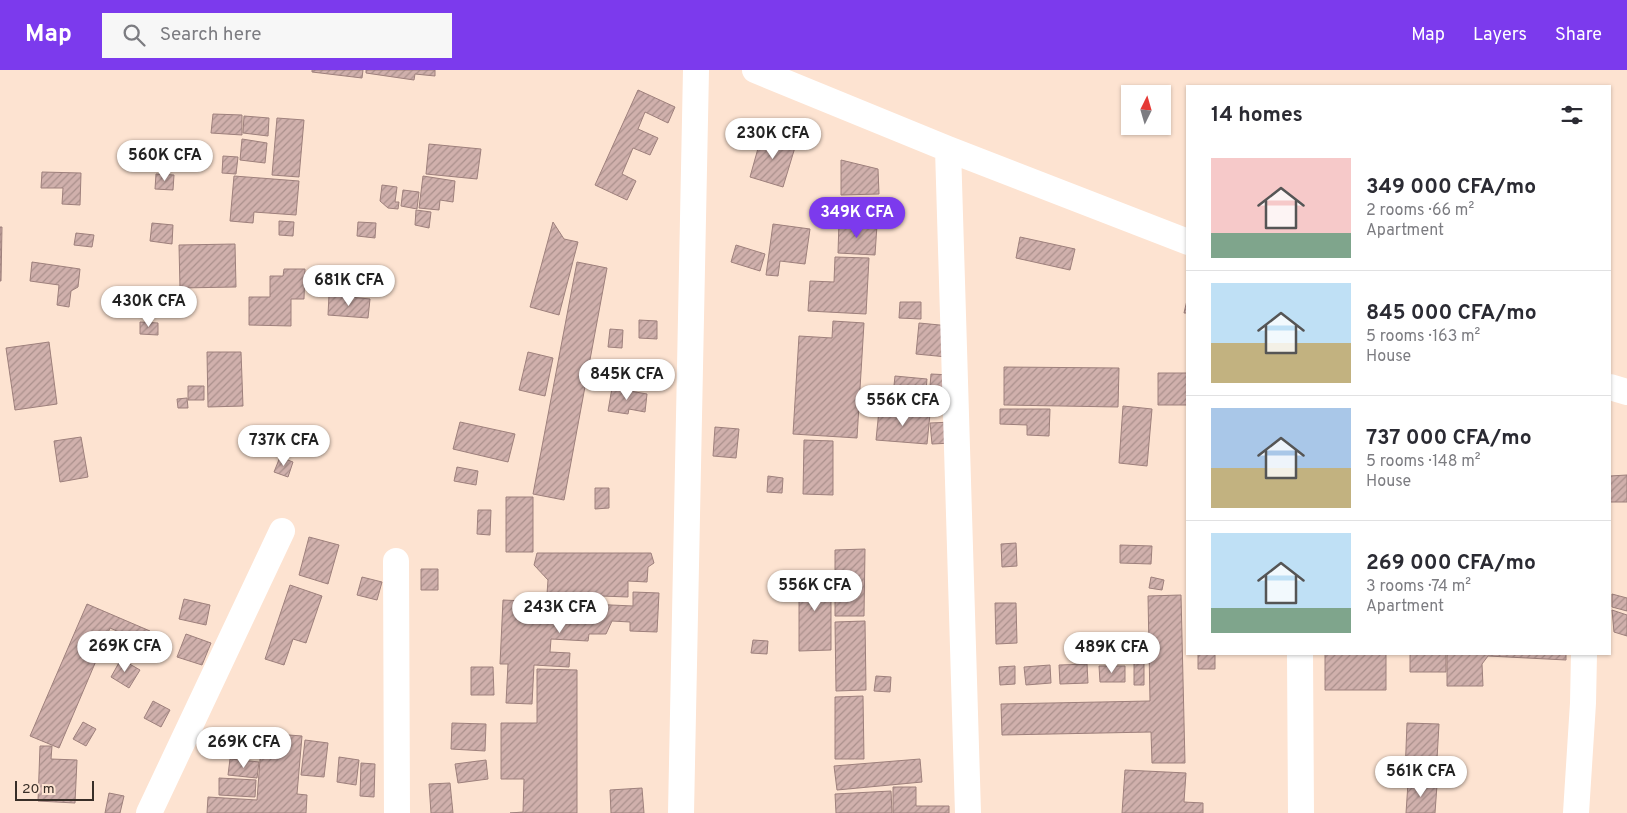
<!DOCTYPE html>
<meta charset="utf-8">
<style>
body{margin:0;font-family:Overpass,sans-serif;background:#f7f7f7;color:#2b2b33;height:100vh;display:flex;flex-direction:column;font-size:19px;white-space:nowrap}
*{box-sizing:border-box;margin:0}
p{font-size:16px;color:#7c7c81}
.icon{flex:none;width:28px;height:28px;fill:none;stroke:currentColor;stroke-width:2;stroke-linecap:round;stroke-linejoin:round}
.map{position:relative;flex:1;overflow:hidden}
.drawer{position:absolute;left:1186px;top:15px;width:425px;height:570px;display:flex;flex-direction:column;background:#fff;border-radius:0px;box-shadow:0 1px 4px #0004}
.drawer>*{flex:none}
.needle{width:32px;rotate:5deg}
.buttons{position:absolute;left:1121px;top:15px;display:grid;gap:10px}
.buttons a{display:grid;place-items:center;width:50px;height:50px;border-radius:0px;background:#fff;box-shadow:0 1px 4px #0004;font-size:25px}
.scale{position:absolute;left:15px;bottom:12px;width:79px;box-sizing:border-box;padding-left:5px;border:2px solid #382e27;border-top:0;font-size:14px;line-height:18px;white-space:nowrap;color:#382e27;-webkit-text-stroke:4px #fde3d1;paint-order:stroke}
.price{position:absolute;translate:-50% -42px;padding:0 11px;border-radius:18px;background:#fff;color:#222;font-size:16px;line-height:32px;filter:drop-shadow(0 1px 2px #0008)}
.price::after{content:'';position:absolute;left:50%;top:30px;width:15px;height:11px;margin-left:-8px;background:inherit;clip-path:polygon(0 0,100% 0,50% 100%)}
.price.on{background:#7c3aed;color:#fff}
ul{padding:0;list-style:none}
li{display:flex;align-items:center;gap:15px;height:125px;padding:0 25px}
li+li{border-top:1px solid #e1e1e2}
li span{display:grid;place-items:center;flex:none;width:140px;height:100px;border-radius:0px;color:#555}
li>.icon{margin-inline-start:auto}
span .icon{width:60px;height:60px;fill:#fffc;stroke-width:1}
li b{font-size:21px}
h2{display:flex;justify-content:space-between;align-items:center;height:60px;padding:0 25px;font-size:21px}
header{display:flex;align-items:center;gap:30px;box-sizing:border-box;height:70px;padding:0 25px;background:#7c3aed;color:#fff}
header strong{font-size:24px}
nav{display:flex;gap:28px;margin-inline-start:auto;font-size:18px}
.search{width:350px;height:45px;background:#f7f7f7;display:flex;align-items:center;gap:12px;box-sizing:border-box;padding:0 18px;border-radius:0px;color:#7c7c81;font-size:19px}
.map>svg:first-child{display:block}
</style>
<header>
<strong>Map</strong>
<div class="search"><svg class="icon" aria-label="search" viewBox="0 0 24 24"><circle cx="10" cy="10" r="6"/><path d="M15 15l6 6"/></svg>Search here</div>
<nav><a>Map</a><a>Layers</a><a>Share</a></nav>
</header>
<div class="map">
<svg width="1627" height="743" viewBox="0 0 1627 743">
<defs>
<pattern id="building-hatch" width="6" height="6" patternUnits="userSpaceOnUse" patternTransform="scale(1.25)"><rect width="6" height="6" fill="#d0b0ac"/><path d="M-1 1l2-2M0 6l6-6M5 7l2-2" fill="none" stroke="#aa908c"/></pattern>
</defs>
<rect width="100%" height="100%" fill="#fde3d1"/>
<path fill="url(#building-hatch)" stroke="#9e807c" d="M 312,0 L 363,0 L 362,8 L 312,2 Z
M 366,0 L 435,0 L 435,6 L 415,4 L 414,10 L 366,3 Z
M 638,20 L 675,37 L 668,53 L 645,42 L 638,59 L 658,68 L 650,85 L 633,78 L 622,104 L 636,111 L 627,130 L 595,115 Z
M 213,44 L 242,45 L 242,65 L 211,63 Z
M 244,46 L 269,48 L 268,66 L 243,63 Z
M 277,48 L 304,50 L 299,107 L 272,105 Z
M 762,64 L 796,74 L 783,117 L 750,107 Z
M 242,69 L 267,73 L 265,93 L 240,90 Z
M 429,74 L 481,79 L 477,109 L 426,104 Z
M 223,86 L 238,87 L 236,104 L 222,103 Z
M 841,90 L 878,99 L 879,124 L 841,125 Z
M 42,102 L 81,103 L 80,135 L 62,134 L 63,118 L 41,118 Z
M 156,104 L 174,105 L 173,120 L 155,119 Z
M 234,106 L 299,111 L 296,145 L 254,142 L 253,153 L 230,151 Z
M 423,106 L 455,111 L 453,132 L 440,130 L 439,140 L 419,138 Z
M 382,115 L 397,117 L 395,132 L 399,132 L 398,139 L 388,138 L 380,131 Z
M 403,120 L 419,122 L 417,139 L 401,136 Z
M 416,140 L 431,142 L 429,158 L 415,155 Z
M 279,151 L 294,152 L 293,166 L 279,165 Z
M 358,152 L 376,153 L 375,168 L 357,166 Z
M 553,152 L 564,169 L 578,172 L 559,245 L 530,237 Z
M 839,152 L 877,155 L 875,185 L 838,183 Z
M 152,153 L 173,155 L 172,174 L 150,171 Z
M 773,154 L 810,159 L 805,194 L 780,191 L 778,206 L 766,205 Z
M 0,157 L 2,157 L 1,211 L 0,211 Z
M 76,163 L 94,165 L 92,177 L 74,175 Z
M 1020,167 L 1075,179 L 1070,200 L 1016,188 Z
M 235,174 L 236,217 L 180,218 L 179,175 Z
M 736,175 L 765,184 L 760,201 L 731,192 Z
M 835,187 L 869,188 L 866,244 L 808,241 L 810,211 L 834,212 Z
M 32,192 L 80,199 L 78,217 L 71,221 L 69,237 L 57,235 L 59,215 L 30,211 Z
M 577,192 L 607,198 L 564,430 L 533,424 Z
M 284,199 L 305,199 L 304,229 L 291,229 L 291,256 L 249,255 L 249,227 L 270,227 L 270,206 L 283,206 Z
M 329,225 L 370,229 L 368,248 L 328,245 Z
M 1188,226 L 1188,243 L 1184,243 Z
M 900,232 L 921,232 L 921,249 L 899,248 Z
M 639,250 L 657,251 L 657,269 L 639,268 Z
M 833,251 L 864,253 L 857,368 L 793,364 L 799,266 L 832,268 Z
M 140,252 L 158,253 L 158,265 L 140,264 Z
M 919,253 L 950,256 L 947,287 L 916,284 Z
M 610,259 L 623,260 L 622,278 L 608,277 Z
M 49,272 L 57,334 L 15,340 L 6,278 Z
M 207,282 L 241,282 L 243,336 L 208,337 Z
M 528,282 L 553,288 L 545,326 L 519,320 Z
M 1004,297 L 1119,298 L 1118,337 L 1004,335 Z
M 601,301 L 614,301 L 614,315 L 601,314 Z
M 1158,303 L 1188,303 L 1188,335 L 1158,335 Z
M 931,304 L 951,305 L 948,342 L 928,341 Z
M 895,306 L 927,309 L 925,332 L 914,331 L 914,327 L 893,325 Z
M 188,316 L 204,316 L 204,330 L 188,330 Z
M 612,318 L 647,324 L 645,342 L 629,339 L 628,344 L 608,341 Z
M 187,328 L 188,338 L 178,338 L 177,329 Z
M 1123,336 L 1152,339 L 1147,396 L 1119,393 Z
M 1000,339 L 1050,339 L 1049,366 L 1027,365 L 1027,355 L 1000,354 Z
M 879,340 L 930,344 L 927,374 L 876,370 Z
M 460,352 L 515,364 L 508,392 L 453,379 Z
M 952,352 L 953,373 L 932,374 L 930,353 Z
M 715,357 L 739,359 L 736,388 L 713,386 Z
M 81,367 L 88,407 L 60,412 L 54,371 Z
M 804,370 L 833,371 L 833,425 L 803,424 Z
M 280,387 L 293,392 L 288,407 L 274,402 Z
M 457,397 L 478,401 L 476,415 L 454,411 Z
M 1627,405 L 1627,432 L 1610,432 L 1610,406 Z
M 768,406 L 783,408 L 782,423 L 767,422 Z
M 595,418 L 609,418 L 609,438 L 595,439 Z
M 506,427 L 533,427 L 533,482 L 506,482 Z
M 478,440 L 491,440 L 490,465 L 477,464 Z
M 309,467 L 339,475 L 328,514 L 299,505 Z
M 1016,473 L 1017,496 L 1002,497 L 1001,474 Z
M 1120,475 L 1152,476 L 1151,494 L 1120,493 Z
M 865,479 L 864,546 L 835,546 L 835,480 Z
M 537,483 L 651,483 L 654,493 L 648,497 L 647,512 L 628,511 L 628,527 L 547,524 L 548,510 L 534,495 Z
M 421,499 L 438,499 L 438,520 L 421,520 Z
M 799,503 L 831,503 L 831,580 L 799,581 Z
M 362,507 L 382,512 L 377,530 L 357,525 Z
M 1151,507 L 1164,510 L 1162,520 L 1149,518 Z
M 290,515 L 322,526 L 306,573 L 293,569 L 284,595 L 265,589 Z
M 633,522 L 659,523 L 657,562 L 630,561 L 630,552 L 612,551 L 606,564 L 589,564 L 588,571 L 551,569 L 550,582 L 570,583 L 569,597 L 534,595 L 532,634 L 506,633 L 508,594 L 500,594 L 503,530 L 633,536 Z
M 1612,524 L 1627,528 L 1627,541 L 1612,537 Z
M 1181,525 L 1185,693 L 1152,693 L 1151,662 L 1002,665 L 1001,634 L 1150,631 L 1148,526 Z
M 184,529 L 210,535 L 206,555 L 179,549 Z
M 995,533 L 1016,533 L 1017,573 L 996,574 Z
M 87,534 L 150,561 L 144,573 L 110,558 L 59,678 L 30,666 Z
M 1612,540 L 1627,545 L 1627,566 L 1614,562 Z
M 865,551 L 866,620 L 836,621 L 835,552 Z
M 186,564 L 211,573 L 202,595 L 177,587 Z
M 753,570 L 768,571 L 767,584 L 751,583 Z
M 1198,584 L 1215,584 L 1215,599 L 1198,599 Z
M 1325,584 L 1386,584 L 1386,620 L 1325,620 Z
M 1410,584 L 1446,584 L 1446,602 L 1410,602 Z
M 1447,584 L 1566,584 L 1566,590 L 1488,586 L 1482,594 L 1483,616 L 1447,616 Z
M 121,589 L 140,600 L 129,618 L 111,607 Z
M 1134,593 L 1144,593 L 1144,615 L 1134,615 Z
M 1087,594 L 1088,613 L 1060,614 L 1059,595 Z
M 1050,595 L 1051,613 L 1026,615 L 1024,597 Z
M 1015,596 L 1015,614 L 1000,615 L 999,597 Z
M 1099,596 L 1125,596 L 1125,612 L 1100,612 Z
M 471,597 L 493,597 L 494,625 L 471,625 Z
M 537,599 L 577,600 L 577,743 L 510,743 L 523,742 L 524,709 L 501,709 L 501,653 L 537,653 Z
M 876,606 L 891,607 L 890,622 L 874,621 Z
M 863,626 L 864,689 L 835,689 L 835,627 Z
M 153,631 L 170,640 L 161,657 L 144,648 Z
M 83,652 L 96,659 L 86,676 L 73,669 Z
M 452,653 L 486,654 L 485,681 L 451,679 Z
M 1407,653 L 1439,654 L 1436,707 L 1405,705 Z
M 262,663 L 302,666 L 297,724 L 307,725 L 306,743 L 207,743 L 208,727 L 257,730 Z
M 305,670 L 328,673 L 324,707 L 301,705 Z
M 40,676 L 52,676 L 51,689 L 77,690 L 75,733 L 38,731 Z
M 339,687 L 359,690 L 356,715 L 337,712 Z
M 230,689 L 259,692 L 257,708 L 228,705 Z
M 920,689 L 922,712 L 837,720 L 834,696 Z
M 486,690 L 488,709 L 458,713 L 455,694 Z
M 361,693 L 375,694 L 374,727 L 360,726 Z
M 1125,700 L 1186,703 L 1184,732 L 1203,733 L 1203,743 L 1122,743 Z
M 219,708 L 256,710 L 255,727 L 219,725 Z
M 450,713 L 453,743 L 431,743 L 429,714 Z
M 1408,713 L 1437,715 L 1435,743 L 1406,743 Z
M 893,717 L 916,717 L 916,736 L 949,736 L 949,743 L 893,743 Z
M 642,718 L 644,743 L 611,743 L 610,720 Z
M 891,721 L 892,743 L 836,743 L 835,724 Z
M 109,723 L 124,726 L 120,743 L 105,743 Z"/>
<g fill="none" stroke-linecap="round" stroke-linejoin="round">
<path stroke="#fff" stroke-width="26" d="M 755,0 L 948,79 L 1188,172
M 948,79 L 968,743
M 1610,317 L 1627,322
M 396,491 L 397,743
M 1300,584 L 1301,743
M 149,743 L 282,461
M 681,743 L 696,0
M 1576,743 L 1583,633 L 1584,584"/>
</g>
</svg>
<div class="buttons">
<a><svg class="needle" viewBox="-14 -14 28 28"><path d="M0-13l5 13h-10z" fill="#e53935"/><path d="M0 13l5-13h-10z" fill="#7c7c81"/></svg></a>
</div>
<div class="scale">20 m</div>
<b class="price" style="left:773px;top:90px">230K CFA</b>
<b class="price" style="left:165px;top:112px">560K CFA</b>
<b class="price on" style="left:857px;top:169px">349K CFA</b>
<b class="price" style="left:349px;top:237px">681K CFA</b>
<b class="price" style="left:149px;top:258px">430K CFA</b>
<b class="price" style="left:627px;top:331px">845K CFA</b>
<b class="price" style="left:903px;top:357px">556K CFA</b>
<b class="price" style="left:284px;top:397px">737K CFA</b>
<b class="price" style="left:815px;top:542px">556K CFA</b>
<b class="price" style="left:560px;top:564px">243K CFA</b>
<b class="price" style="left:125px;top:603px">269K CFA</b>
<b class="price" style="left:1112px;top:604px">489K CFA</b>
<b class="price" style="left:244px;top:699px">269K CFA</b>
<b class="price" style="left:1421px;top:728px">561K CFA</b>
<section class="drawer">
<h2>14 homes<svg class="icon" aria-label="filters" viewBox="0 0 24 24"><path d="M4 7h16M4 17h16"/><circle cx="9" cy="7" r="2"/><circle cx="15" cy="17" r="2"/></svg></h2>
<ul>
<li><span style="background:linear-gradient(#f6c9c9 75%,#7fa58c 0)"><svg class="icon" aria-label="home" viewBox="0 0 24 24"><path d="M3 11l9-7 9 7M6 9v11h12V9"/></svg></span><div><b>349 000 CFA/mo</b><p>2 rooms · 66 m²</p><p>Apartment</p></div></li>
<li><span style="background:linear-gradient(#bfe0f5 60%,#c2b280 0)"><svg class="icon" aria-label="home" viewBox="0 0 24 24"><path d="M3 11l9-7 9 7M6 9v11h12V9"/></svg></span><div><b>845 000 CFA/mo</b><p>5 rooms · 163 m²</p><p>House</p></div></li>
<li><span style="background:linear-gradient(#a9c7e8 60%,#c2b280 0)"><svg class="icon" aria-label="home" viewBox="0 0 24 24"><path d="M3 11l9-7 9 7M6 9v11h12V9"/></svg></span><div><b>737 000 CFA/mo</b><p>5 rooms · 148 m²</p><p>House</p></div></li>
<li><span style="background:linear-gradient(#bfe0f5 75%,#7fa58c 0)"><svg class="icon" aria-label="home" viewBox="0 0 24 24"><path d="M3 11l9-7 9 7M6 9v11h12V9"/></svg></span><div><b>269 000 CFA/mo</b><p>3 rooms · 74 m²</p><p>Apartment</p></div></li>
</ul>
</section>
</div>
